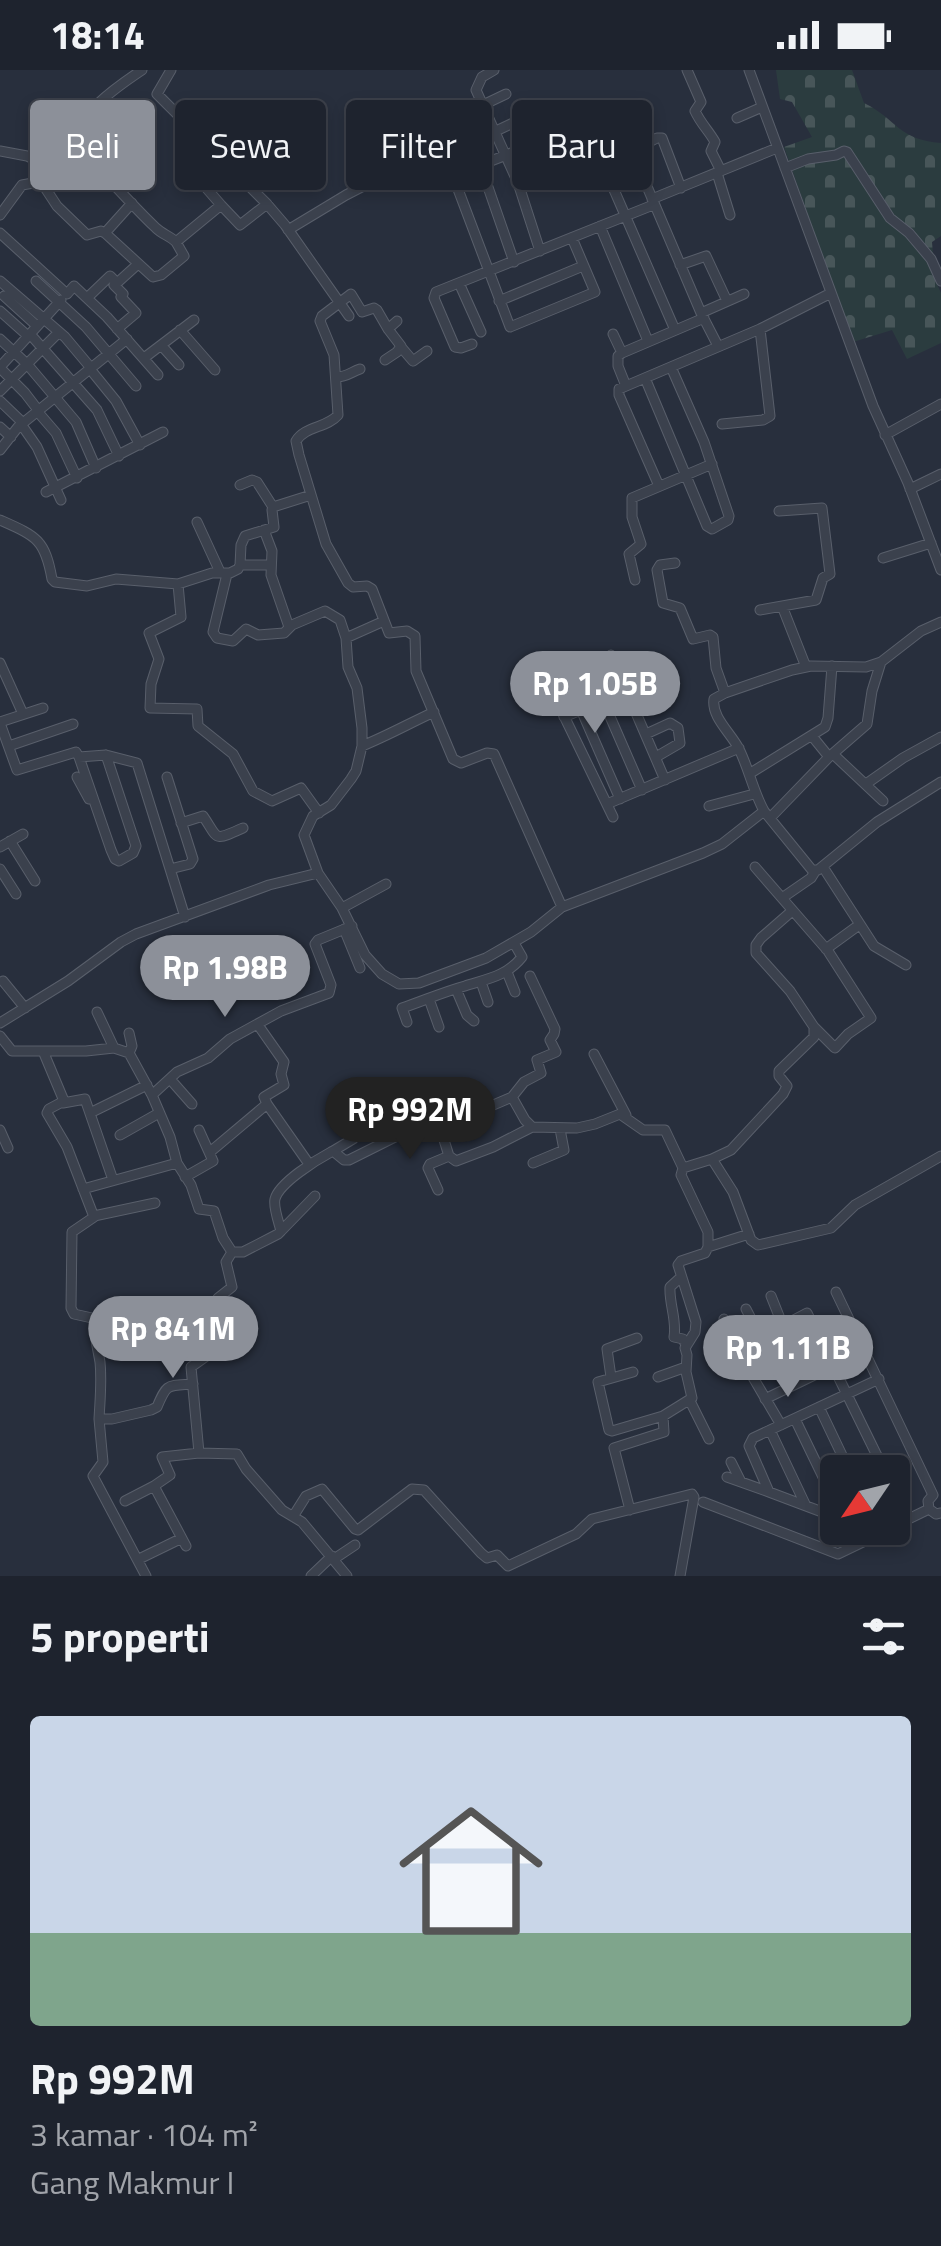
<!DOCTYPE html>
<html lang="id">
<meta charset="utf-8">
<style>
body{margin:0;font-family:"Titillium Web",sans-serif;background:#262b36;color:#f1f3f6;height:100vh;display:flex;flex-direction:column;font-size:38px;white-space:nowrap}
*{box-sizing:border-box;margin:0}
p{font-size:32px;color:#a1a4aa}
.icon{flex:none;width:55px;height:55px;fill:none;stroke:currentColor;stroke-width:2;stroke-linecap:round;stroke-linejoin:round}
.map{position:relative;height:1506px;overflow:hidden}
.drawer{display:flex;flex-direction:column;background:#1e232e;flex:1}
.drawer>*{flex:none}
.banner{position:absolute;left:30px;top:30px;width:882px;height:90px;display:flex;gap:20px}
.needle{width:65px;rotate:235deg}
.buttons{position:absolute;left:820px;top:1385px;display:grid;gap:20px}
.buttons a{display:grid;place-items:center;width:90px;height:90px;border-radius:10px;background:#1e232e;box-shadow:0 5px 15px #0003,0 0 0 2px #3c404a;font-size:50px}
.price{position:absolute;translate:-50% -85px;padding:0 22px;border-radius:35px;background:#8c9099;color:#fff;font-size:32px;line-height:65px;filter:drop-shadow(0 2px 5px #0008)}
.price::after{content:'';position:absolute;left:50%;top:60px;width:30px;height:22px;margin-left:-15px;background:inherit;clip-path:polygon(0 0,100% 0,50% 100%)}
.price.current{background:#222;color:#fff}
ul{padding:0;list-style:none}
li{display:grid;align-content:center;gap:20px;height:530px;padding:0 30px}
li span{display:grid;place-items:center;height:310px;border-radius:10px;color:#555}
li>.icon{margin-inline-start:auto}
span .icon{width:180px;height:180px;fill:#fffc;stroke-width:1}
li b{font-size:42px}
h2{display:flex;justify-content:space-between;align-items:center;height:120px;padding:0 30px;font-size:42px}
.chip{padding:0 35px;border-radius:10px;background:#1e232e;box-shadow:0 5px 15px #0003,0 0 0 2px #3c404a;font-size:35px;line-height:90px}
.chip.current{background:#8c9099;color:#fff}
.status{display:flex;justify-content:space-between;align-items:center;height:70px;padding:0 50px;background:#1e232e;direction:ltr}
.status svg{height:28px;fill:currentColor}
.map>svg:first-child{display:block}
</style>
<div class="status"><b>18:14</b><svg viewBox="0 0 49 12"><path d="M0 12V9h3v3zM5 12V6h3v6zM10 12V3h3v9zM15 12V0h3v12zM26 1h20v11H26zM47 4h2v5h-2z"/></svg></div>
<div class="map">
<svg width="941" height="1506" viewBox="0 0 941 1506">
<defs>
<pattern id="cemetery-stones" width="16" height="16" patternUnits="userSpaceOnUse" patternTransform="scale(2.5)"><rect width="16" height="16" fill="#2b3c3f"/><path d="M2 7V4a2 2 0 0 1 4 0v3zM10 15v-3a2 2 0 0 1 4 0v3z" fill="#485659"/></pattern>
</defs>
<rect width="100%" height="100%" fill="#282f3d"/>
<path fill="url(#cemetery-stones)" d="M 776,0 L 852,0 L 864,33 C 897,49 898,70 941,73 L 941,166 L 932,172 L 935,210 L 941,223 L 941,273 L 907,289 L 892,260 L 853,272 L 784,77 L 812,67 L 792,32 L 780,29 Z"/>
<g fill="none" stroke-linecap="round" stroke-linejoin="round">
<defs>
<path id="minor" d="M 171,0 L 157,24 L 267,134 L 285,155 L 349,246
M 494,0 L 482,7 L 476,20 L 518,113 L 540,181
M 687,0 L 701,32 L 695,41 C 701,54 709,61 715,72 L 711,81 L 721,101
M 749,0 L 873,336 L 908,413 L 941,500
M 483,35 L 506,24
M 737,48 L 762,37
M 496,61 L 532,44
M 392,65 L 406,104
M 72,78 C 77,44 115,18 142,0
M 0,81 L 27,86 L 50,97
M 220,87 L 201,112 L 221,135
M 87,89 L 101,79
M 480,94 L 514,192
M 433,98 L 418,59 L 365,75 L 369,92 L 380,110 L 433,98 L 453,106 L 539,72
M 785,98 L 808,89 L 836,85 L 844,81 L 847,82 L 890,148 L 909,163 L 931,189 L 941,211
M 717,103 L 730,145
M 453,106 L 510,257 L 595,222 L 572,168
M 608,106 L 675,260
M 38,107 L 57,136 L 87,165 L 101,161 L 105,163 L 132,133
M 518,113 L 537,106
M 681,118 L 662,68 L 657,68 L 636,79 L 634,86 L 701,243 L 718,276
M 652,129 L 777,78
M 0,145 L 22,115 L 33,113 L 64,83 L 72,78 C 104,100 128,132 156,158 C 162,164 170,166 176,172 L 221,135 L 240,155 L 267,134
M 600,156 L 648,271
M 288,160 L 346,125 L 377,109
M 0,163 L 67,224 L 74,216 L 107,247 L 158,305
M 105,163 L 153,207 L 161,205 L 184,186 L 176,172
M 680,195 L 706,186 L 727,231
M 0,211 L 65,267 L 91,298
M 36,211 L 86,257 L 136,316
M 116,212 L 114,215 L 123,224 L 121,227 L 136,243 L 117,259
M 459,213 L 481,262
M 4,226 L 37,256
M 87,228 L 110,206 L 117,213 L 138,194
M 499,231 L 583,196
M 0,241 L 28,266
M 701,243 L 744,224
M 397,251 L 388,259 L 377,240 L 374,238 L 362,242 L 351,224 L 322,246 L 320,251 L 334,285 L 338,345 C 327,358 305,356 296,371 L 299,385 L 326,474 L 348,513 L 353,517 L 367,516 L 372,519 L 389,563 L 407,561 L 415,566 L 416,601 L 453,689 L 461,693 L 487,683 L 494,684 L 562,837 L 703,783 L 722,774 L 764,741 C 753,721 749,699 739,679 C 731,663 711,647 714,629 L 725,623 L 792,600 L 811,596 L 866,597 L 881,592 L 921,561 L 941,552
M 180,260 L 215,300
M 30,264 L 97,340 L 119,386
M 613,264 L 622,283 L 618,286 L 618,296 L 626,316
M 0,269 L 27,294 L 76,352 L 96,398
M 472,274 L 461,278 L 455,277 L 434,228 L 436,222 L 653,135
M 161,275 L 179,295
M 401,277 L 413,291 L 427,281
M 622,283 L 704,248
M 144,288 L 194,250
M 385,290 L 397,282 L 401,276 L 388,259
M 0,297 L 61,230
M 0,298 L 25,323 L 38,340
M 90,299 L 116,331 L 140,375
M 336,307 C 347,307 351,302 360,299
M 645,308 L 707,456 L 712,459 L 728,450 L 729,446 L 704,372 L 671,297
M 0,321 L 59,262
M 0,331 L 23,353
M 37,341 L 56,363 L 77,408
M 21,354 L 37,377 L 61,430
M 722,354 L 763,350 L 770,346 L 760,259
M 0,357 L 11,367
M 885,365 L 941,334
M 0,380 L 18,357 L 127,269
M 240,415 L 252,410 L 257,412 L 273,437
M 659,416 L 619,325 L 619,319 L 760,259 L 831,223
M 910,419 L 941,404
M 46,422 L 163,362
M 0,450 C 36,466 45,469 52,509 L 55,512 L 87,516 L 116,509 L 178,514 L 212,503 L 230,503 L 238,499 L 240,495 L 241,475 L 245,466 L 274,457 L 272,440 L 273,437 L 311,425
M 197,452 L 220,502
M 264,460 L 272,481 L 271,505 L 289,557
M 883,488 L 931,473
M 675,493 L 660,495 L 657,500 L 663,533 L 680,538 L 693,569 L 710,565 L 713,567 L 716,598 L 725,623
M 240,495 L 270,495
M 227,504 L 213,562 L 217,568 L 233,571 L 246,559 L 258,565 L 284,563 L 292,555 L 325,541 L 340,550 L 346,568 L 348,597 L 357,618 L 362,658 L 362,676 L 356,701 L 351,709 L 331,735 L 313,746 L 304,765 L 318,803 L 342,838 L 365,885 L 382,904 L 399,914 L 419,913 L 486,888 L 531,862 L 562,837
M 635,510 L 629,484 L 641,474 L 632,447 L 632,428 L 712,394
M 178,514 L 181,547 L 149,563 L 159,589 L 151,614 L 150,638 L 197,639 L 198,656 L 233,684 L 253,721 L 272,731 L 301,718 L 319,743
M 782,536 L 806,597
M 760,540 L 816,530 L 823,508 L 830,504 L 822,438 L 779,441
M 346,568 L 384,551
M 611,585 L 665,710
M 0,593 L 23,644
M 565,603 L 620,729
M 564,647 L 627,621
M 0,652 L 43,638
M 0,653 L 17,700 L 76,682 L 79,687 L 106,685 L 137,693 L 185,847
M 646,664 L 670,653 L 678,658 L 680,673 L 656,687
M 812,666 L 829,687
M 9,676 L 73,654
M 362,676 C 387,666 410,653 434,642
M 833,684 L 883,731
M 79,687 L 111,780 L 115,789 L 119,791 L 133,783 L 136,776 L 106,685
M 749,704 L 825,657 L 828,648 L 832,596
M 77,707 L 89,729
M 167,707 L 193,789 L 190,794 L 170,799
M 866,714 L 903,688 L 941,667
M 607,734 L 739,678
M 709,736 L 754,724
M 764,741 L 812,800 L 818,800 L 877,752 L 941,712
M 613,747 L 549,615 L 549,611 L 565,603 L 588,596 L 642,720
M 770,748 L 829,687 L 867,654 L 872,621 L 881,592
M 181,753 L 203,746 C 219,769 212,772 243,758
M 10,771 L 35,811
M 0,777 L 23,764
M 755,797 L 828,881 L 871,948 L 848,964 L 835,978 L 814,957 L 790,921 L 756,883 L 756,875 L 761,868 L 792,841
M 823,797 L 874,876 L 906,895
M 0,799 L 16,824
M 782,828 L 811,808 L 816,800
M 342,838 L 386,814
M 344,859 L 360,898
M 826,879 L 859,855
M 507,902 L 515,922
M 3,911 L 25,938
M 481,912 L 488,932
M 456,919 L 467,945 L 474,951
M 429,929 L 439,957
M 97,942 L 114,978
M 407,952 L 402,938 C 423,931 443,922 465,916 C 487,909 507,906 522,887 L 514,873
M 0,953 L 68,911 L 121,872 L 136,864 L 269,815 L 318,803
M 0,966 L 12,981 L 86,981 L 114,978 L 129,983 L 152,1025 L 170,1067 L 177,1093 L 191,1115 L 199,1139 L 214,1141 L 223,1168 L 232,1182
M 43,981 L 64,1031 L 49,1039 L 47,1043 L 67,1077 L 94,1147 L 72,1162 L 71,1238 L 74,1244 L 92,1248 L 96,1252 C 95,1271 97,1275 100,1292 C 102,1311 100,1330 99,1349 L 112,1349 L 151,1340 L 157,1337 C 167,1313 167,1316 193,1314
M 129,983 L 132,976 L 129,963
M 594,984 L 626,1045
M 170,1009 L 192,1034
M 152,1025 L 177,1002 L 208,988 L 230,969 L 281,941 L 329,923 L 331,915 L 315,874 L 318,870 L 352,856
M 512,1027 L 524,1012 L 541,1003 L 537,990 L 556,982 L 550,970 L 554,964 L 555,959 L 530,906
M 63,1033 L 85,1029 L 113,1110
M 267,1034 L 309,1094
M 90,1043 L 147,1015
M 0,1060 L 8,1078
M 120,1065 L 159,1043
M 333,1081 L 353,1069 L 360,1062
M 210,1082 L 267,1034 L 264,1027 L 284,1015 L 281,1004 L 284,992 L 258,955
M 449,1086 L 456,1091 L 493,1077 L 532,1057
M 712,1089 L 731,1080 L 783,1024 L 787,1016 L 779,1006 L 779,1001 L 814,967 L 814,957
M 533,1093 L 564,1080 L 560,1059
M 185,1107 L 213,1091 L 199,1060
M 83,1119 L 177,1093
M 438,1120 L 428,1098 L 430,1094 L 449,1086 L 439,1054
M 94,1146 L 155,1133
M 281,1161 L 315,1126
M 708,1177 L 749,1164
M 232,1182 L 243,1182 L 278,1164 L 281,1161 C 279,1153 273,1137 275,1129 C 279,1113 316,1090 331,1082 L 333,1081 L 344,1090 L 349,1090 L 423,1053 L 449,1054 L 512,1027 L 525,1050 L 532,1057 L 577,1058 L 595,1054 L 620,1044 L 643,1060 L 665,1060 L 683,1098 L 712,1089 L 733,1122 L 751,1170 L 758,1175 L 831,1158 L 855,1135 L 941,1086
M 681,1207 L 670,1217 C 669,1234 677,1250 674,1267 L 683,1269 L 686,1275
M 836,1222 L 933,1425 L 928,1431 L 929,1439 L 936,1444 L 941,1443
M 771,1226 L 783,1256
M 746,1239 L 761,1268
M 724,1249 L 737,1280
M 633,1302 L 598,1312 L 609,1360 L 612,1361 L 663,1346
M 750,1304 L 820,1269
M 611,1307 L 607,1279 L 637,1268
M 658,1307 L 686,1297
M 765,1329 L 833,1296
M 690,1331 L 709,1369
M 819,1337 L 850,1402
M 99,1349 L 103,1392 L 93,1406 L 146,1506
M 795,1349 L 838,1438
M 781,1355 L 737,1280 L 807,1243 L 885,1402
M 770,1360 L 806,1436
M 199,1383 L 191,1297 L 229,1270 L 218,1228 L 232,1217 L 226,1192 L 232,1182
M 731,1392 L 741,1412
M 727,1407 L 769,1422 L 749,1376 L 753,1368 L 879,1309
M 892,1418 L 892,1422
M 769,1422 L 838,1448
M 125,1431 L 154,1416
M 703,1432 L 838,1484 L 892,1458
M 630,1440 L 614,1378 L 664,1362 L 663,1346 L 692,1328 L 686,1302 L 687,1285 L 685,1278 L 695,1262 L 696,1252 L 678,1195 L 681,1191 L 705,1183 L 708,1177 L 708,1162 L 681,1105 L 683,1098
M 294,1445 L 306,1426 L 322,1419 L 355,1459 L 358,1460 L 412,1419 L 424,1420 L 481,1483 L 487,1488 L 497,1485 L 508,1496 L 576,1464 L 592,1449 L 692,1424 L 694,1427 L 680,1506
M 892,1457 L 929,1439
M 186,1476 L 154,1416 L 170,1405 L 162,1387 L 199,1383 L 237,1384 L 246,1399 L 282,1440 L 302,1452 L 347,1506
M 139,1489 L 180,1469
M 334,1489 L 355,1475
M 311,1506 L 332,1486"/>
</defs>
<use href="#minor" stroke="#595f6b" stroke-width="11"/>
<use href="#minor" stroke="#3b414d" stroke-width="9"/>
</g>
</svg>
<div class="buttons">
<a><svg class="needle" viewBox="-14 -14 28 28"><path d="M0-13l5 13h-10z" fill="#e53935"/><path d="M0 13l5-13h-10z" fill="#a1a4aa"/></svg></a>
</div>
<b class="price" style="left:595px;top:666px">Rp 1.05B</b>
<b class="price" style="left:225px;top:950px">Rp 1.98B</b>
<b class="price current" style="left:410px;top:1092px">Rp 992M</b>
<b class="price" style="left:173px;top:1311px">Rp 841M</b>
<b class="price" style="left:788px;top:1330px">Rp 1.11B</b>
<div class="banner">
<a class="chip current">Beli</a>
<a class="chip">Sewa</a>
<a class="chip">Filter</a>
<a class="chip">Baru</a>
</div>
</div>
<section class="drawer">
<h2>5 properti<svg class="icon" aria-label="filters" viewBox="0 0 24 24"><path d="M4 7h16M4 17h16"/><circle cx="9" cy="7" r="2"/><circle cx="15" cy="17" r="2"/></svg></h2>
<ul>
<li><span style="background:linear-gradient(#c9d6e8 70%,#7fa58c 0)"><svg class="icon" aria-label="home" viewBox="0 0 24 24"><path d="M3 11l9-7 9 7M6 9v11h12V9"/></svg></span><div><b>Rp 992M</b><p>3 kamar · 104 m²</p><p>Gang Makmur I</p></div></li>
</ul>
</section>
